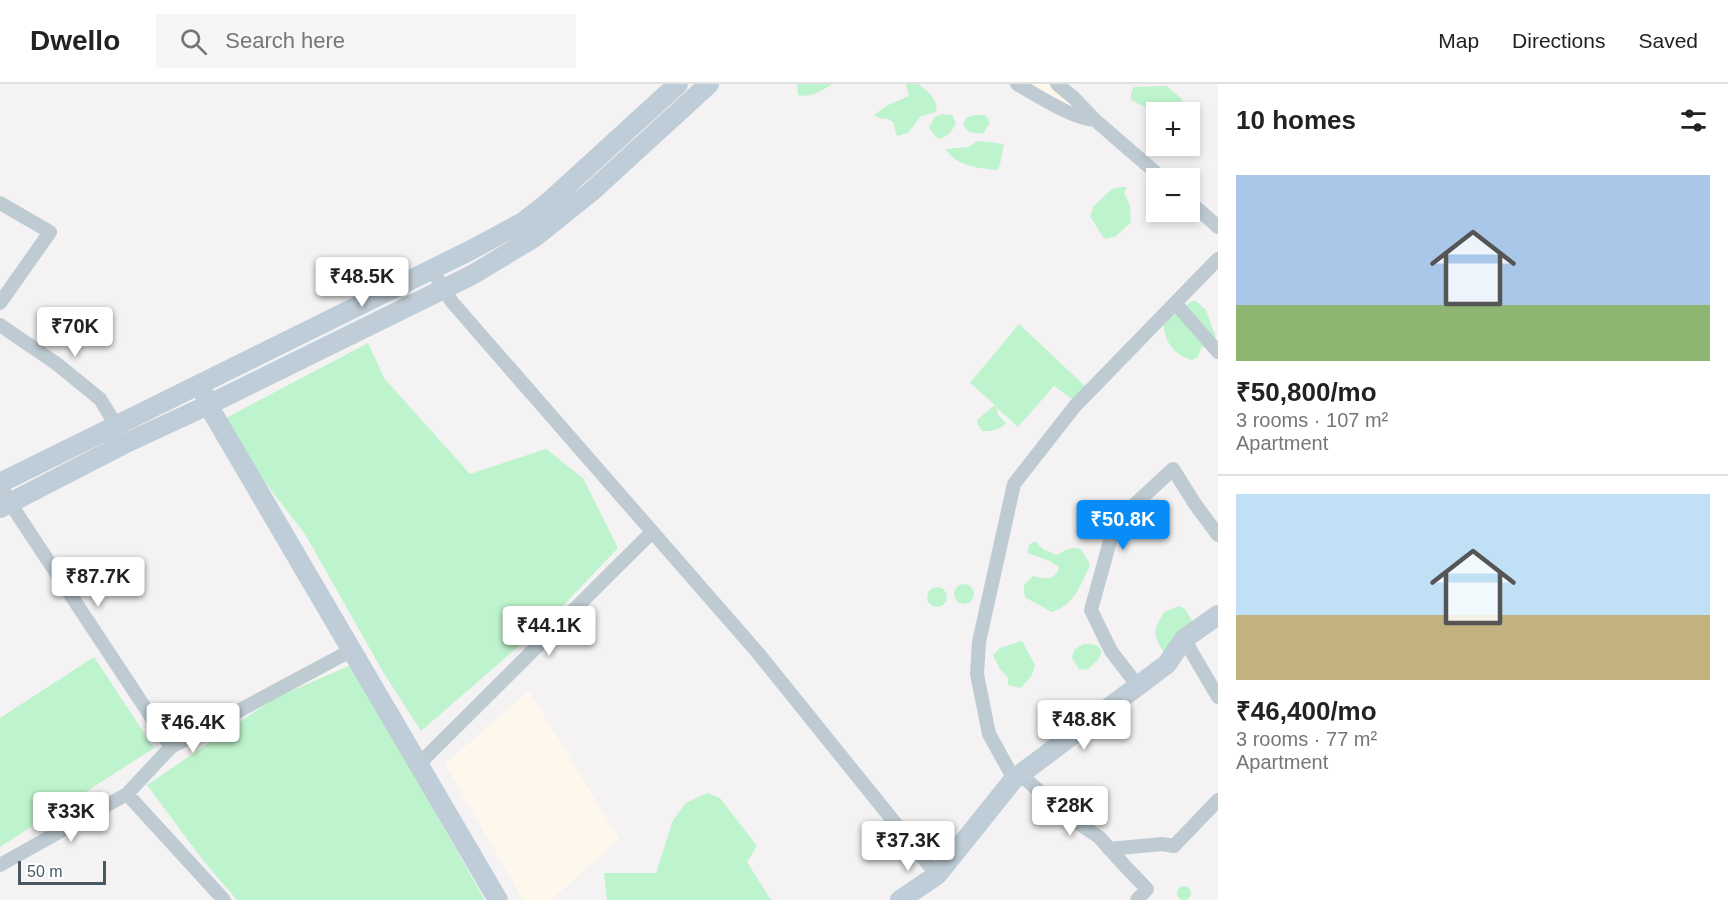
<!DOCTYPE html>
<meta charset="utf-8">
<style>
body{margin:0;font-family:Helvetica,sans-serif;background:#f6f6f6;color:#222;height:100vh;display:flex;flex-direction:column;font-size:22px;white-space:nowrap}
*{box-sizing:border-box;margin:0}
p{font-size:20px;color:#767676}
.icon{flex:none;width:33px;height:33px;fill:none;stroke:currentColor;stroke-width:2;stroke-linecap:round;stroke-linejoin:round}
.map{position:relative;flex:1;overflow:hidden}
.drawer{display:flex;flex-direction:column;background:#fff;width:510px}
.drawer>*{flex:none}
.buttons{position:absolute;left:1146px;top:18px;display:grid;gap:12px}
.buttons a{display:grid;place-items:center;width:54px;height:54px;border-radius:0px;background:#fff;box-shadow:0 3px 9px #0003;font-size:30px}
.scale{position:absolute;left:18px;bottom:15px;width:88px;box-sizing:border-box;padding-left:6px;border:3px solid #475862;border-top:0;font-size:16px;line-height:21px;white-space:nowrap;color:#475862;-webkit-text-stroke:4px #fff;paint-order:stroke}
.price{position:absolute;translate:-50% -51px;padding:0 14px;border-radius:6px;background:#fff;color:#222;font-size:20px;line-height:39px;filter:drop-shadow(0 2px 3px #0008)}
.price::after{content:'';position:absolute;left:50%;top:36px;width:18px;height:14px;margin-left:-9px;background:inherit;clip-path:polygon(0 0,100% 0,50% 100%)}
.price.on{background:#088cf8;color:#fff}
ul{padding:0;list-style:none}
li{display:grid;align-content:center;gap:12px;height:318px;padding:0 18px}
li+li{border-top:2px solid #e0e0e0}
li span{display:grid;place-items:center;height:186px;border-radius:0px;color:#555}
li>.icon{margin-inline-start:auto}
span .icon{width:108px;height:108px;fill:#fffc;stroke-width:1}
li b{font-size:26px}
h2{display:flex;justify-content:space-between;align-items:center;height:72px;padding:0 18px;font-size:26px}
header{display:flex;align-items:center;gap:36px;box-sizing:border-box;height:84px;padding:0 30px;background:#fff;border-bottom:2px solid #e0e0e0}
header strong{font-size:28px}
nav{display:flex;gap:33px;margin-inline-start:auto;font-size:21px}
.search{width:420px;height:54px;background:#f6f6f6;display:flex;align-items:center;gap:15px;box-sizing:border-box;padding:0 21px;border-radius:0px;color:#767676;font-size:22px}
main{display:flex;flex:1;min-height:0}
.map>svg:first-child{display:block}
</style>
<header>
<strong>Dwello</strong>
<div class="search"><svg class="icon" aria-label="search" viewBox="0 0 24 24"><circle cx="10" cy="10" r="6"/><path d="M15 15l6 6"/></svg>Search here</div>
<nav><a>Map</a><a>Directions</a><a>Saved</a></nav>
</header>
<main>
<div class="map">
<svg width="1218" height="816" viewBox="0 0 1218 816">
<rect width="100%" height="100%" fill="#f4f2f2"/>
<path fill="#fef7ec" d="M 1028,0 L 1053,0 L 1084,25 L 1079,33 Z
M 529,607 L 619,755 L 551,816 L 523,816 L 445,680 Z"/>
<path fill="#bef4cd" d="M 797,0 L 832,0 C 822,7 810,14 798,11 Z
M 906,0 L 918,0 C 927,7 939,15 936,28 L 921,32 L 908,49 L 897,52 L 893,38 L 886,34 L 881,35 L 874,31 L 886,22 L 909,12 Z
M 1166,2 L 1182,15 L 1182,24 L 1180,28 L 1168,28 L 1162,24 C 1149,29 1143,21 1131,16 L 1131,9 L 1134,3 Z
M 942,30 L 952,31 L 956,39 C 952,48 947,53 938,55 L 929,44 L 935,33 Z
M 974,31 L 985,31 L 990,38 L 983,50 L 969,48 L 963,41 L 966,34 Z
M 978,57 L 1004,60 L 1000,80 L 998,86 C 981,85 953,81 946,65 L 968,63 Z
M 1122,103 L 1127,103 L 1124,108 L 1130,122 L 1131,138 L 1116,152 L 1106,155 L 1103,153 L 1090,132 L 1094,122 L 1112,105 Z
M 1192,217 L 1196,217 L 1206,226 L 1216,254 L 1212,260 L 1201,264 L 1198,273 L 1192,276 C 1173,270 1165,258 1163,239 Z
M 1019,240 L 1085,302 L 1072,315 L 1054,302 L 1018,343 L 996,323 L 998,331 L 1006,339 C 999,347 992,347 982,347 L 978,341 L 977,336 L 995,321 L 970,299 Z
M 368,259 L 384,294 L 470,390 L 546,365 L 583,394 L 618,464 L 551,534 L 421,647 L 383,588 L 305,450 L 218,338 Z
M 1035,457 L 1043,465 L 1057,471 C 1065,466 1071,463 1081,465 L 1090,481 C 1081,501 1074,521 1052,528 L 1026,514 L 1024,509 L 1024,501 L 1033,492 C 1044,495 1056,497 1059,483 L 1050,477 L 1027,469 L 1029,461 Z
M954 510a10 10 0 1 1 20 0a10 10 0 1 1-20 0Z
M927 513a10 10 0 1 1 20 0a10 10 0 1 1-20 0Z
M 1179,522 L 1185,525 L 1194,540 L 1164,569 C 1152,548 1153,548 1164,528 Z
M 1022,557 L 1035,581 L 1032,591 L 1021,604 L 1008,601 L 1008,594 L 1000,585 L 993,571 L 1000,564 Z
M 1083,560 C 1091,560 1098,559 1102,568 L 1098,576 L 1087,586 L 1079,585 L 1072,574 L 1074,566 Z
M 94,573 L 154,664 L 0,763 L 0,634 Z
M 351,581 L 485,816 L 237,816 L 202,775 L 147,701 L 275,614 Z
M 707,709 L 720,714 L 757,762 L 747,778 L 771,816 L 607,816 L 604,789 L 656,789 L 673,736 L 686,719 Z
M1177 809a7 7 0 1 1 14 0a7 7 0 1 1-14 0Z"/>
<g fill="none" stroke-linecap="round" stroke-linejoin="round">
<path stroke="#becbd2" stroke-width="14" d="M 1017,0 C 1038,12 1071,34 1095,36 L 1162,94
M 1057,0 L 1074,14 L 1095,36
M 1190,118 L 1218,143
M 0,119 L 50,148 L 0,219
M 432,186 L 452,218 L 758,569 L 937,791
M 1175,219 L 1218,268
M 0,241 L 57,280 L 100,315 L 116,341
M 0,400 L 10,419 L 171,663
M 1184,555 L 1218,613
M 1138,602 L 1111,567 L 1091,526 L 1112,450 L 1132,423 L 1173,385 L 1195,420 L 1218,451
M 424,675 L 652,448
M 1021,691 L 1067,732 L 1099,753 L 1123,780 L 1147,805 L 1137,816
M 1014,695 L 989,650 L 977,590 L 979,558 L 1014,400 L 1075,322 L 1218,175
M 1109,765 L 1162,760 L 1174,762 L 1218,716
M 0,781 L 127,710
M 224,816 L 127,710 L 171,663 L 352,566"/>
<path stroke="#becdd7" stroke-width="20" d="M 204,310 L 208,321 L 498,816
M 0,399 L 469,167 L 523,138 L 551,116 L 678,0
M 0,424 L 124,360 L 208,321 L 472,191 L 535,153 L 591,108 L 709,0
M 900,816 L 937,791 L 1014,695 L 1167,580 L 1184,555 L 1218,531"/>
</g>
</svg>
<div class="buttons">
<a>+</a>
<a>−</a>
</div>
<div class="scale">50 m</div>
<b class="price" style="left:362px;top:224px">₹48.5K</b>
<b class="price" style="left:75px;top:274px">₹70K</b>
<b class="price on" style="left:1123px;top:467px">₹50.8K</b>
<b class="price" style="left:98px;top:524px">₹87.7K</b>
<b class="price" style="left:549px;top:573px">₹44.1K</b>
<b class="price" style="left:1084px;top:667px">₹48.8K</b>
<b class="price" style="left:193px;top:670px">₹46.4K</b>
<b class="price" style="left:1070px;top:753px">₹28K</b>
<b class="price" style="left:71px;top:759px">₹33K</b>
<b class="price" style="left:908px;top:788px">₹37.3K</b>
</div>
<section class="drawer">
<h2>10 homes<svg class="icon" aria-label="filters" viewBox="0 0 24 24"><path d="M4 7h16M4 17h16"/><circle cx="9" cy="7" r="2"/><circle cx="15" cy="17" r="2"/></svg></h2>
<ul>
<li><span style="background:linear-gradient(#a9c7e8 70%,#8fb573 0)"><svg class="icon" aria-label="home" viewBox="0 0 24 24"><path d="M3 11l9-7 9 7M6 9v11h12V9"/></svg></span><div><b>₹50,800/mo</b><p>3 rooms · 107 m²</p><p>Apartment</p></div></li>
<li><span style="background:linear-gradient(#bfe0f5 65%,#c2b280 0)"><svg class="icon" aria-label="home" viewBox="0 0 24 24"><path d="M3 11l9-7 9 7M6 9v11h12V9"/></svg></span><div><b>₹46,400/mo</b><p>3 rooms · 77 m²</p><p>Apartment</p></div></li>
</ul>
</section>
</main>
